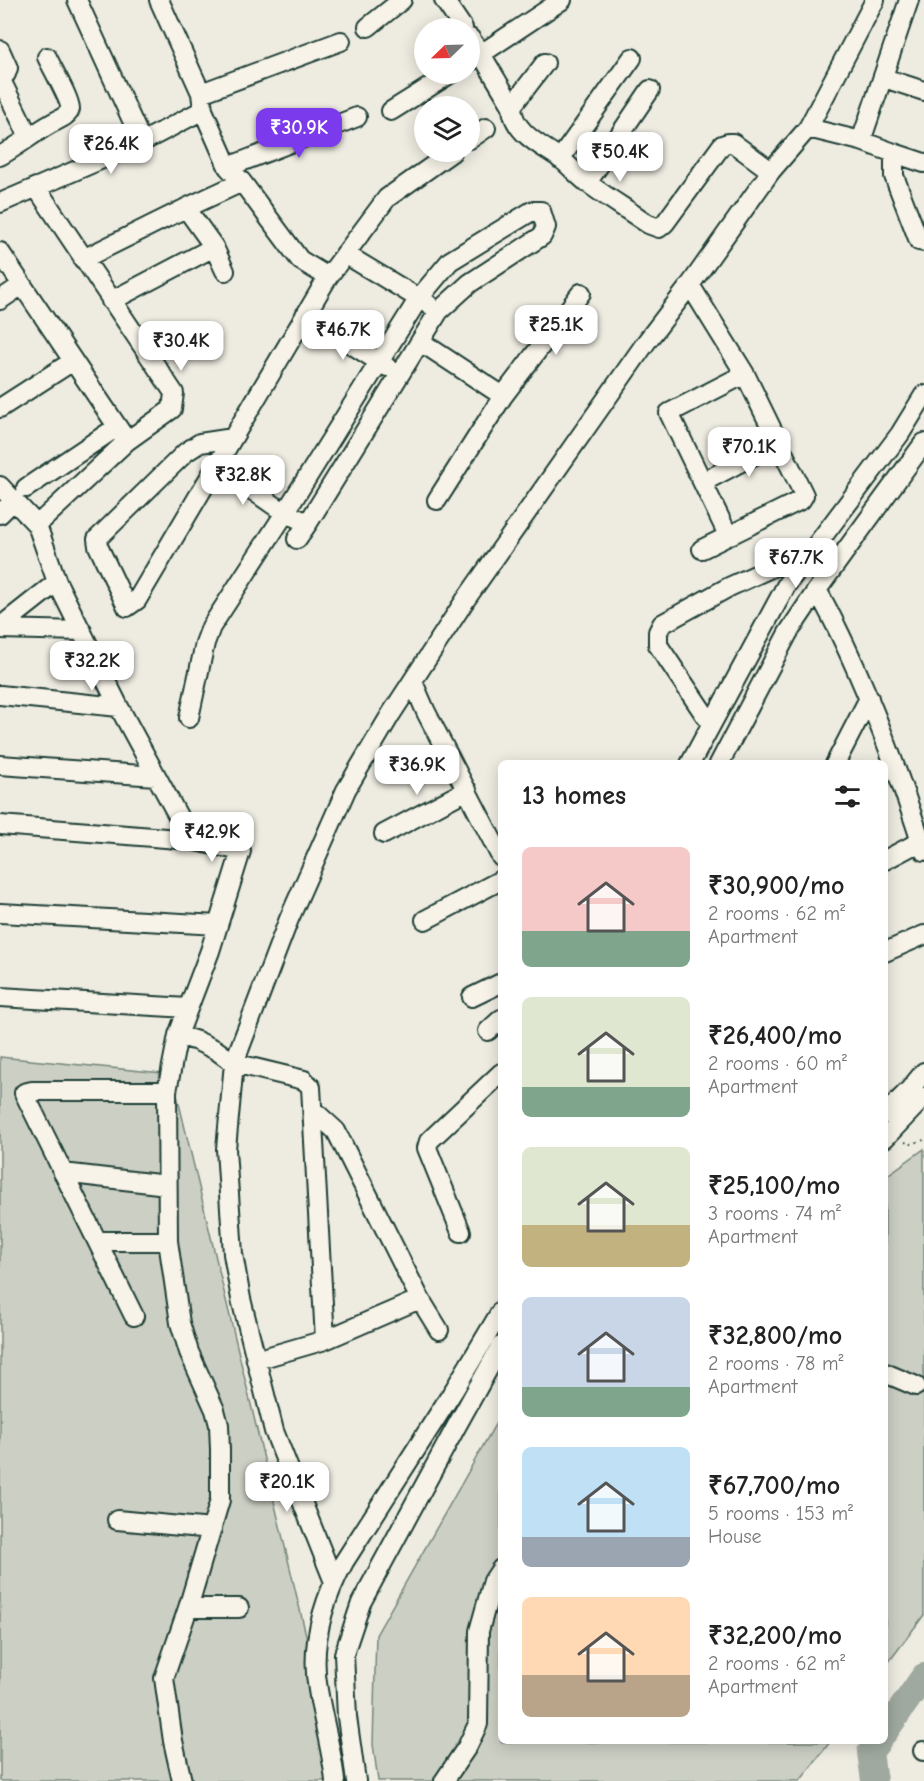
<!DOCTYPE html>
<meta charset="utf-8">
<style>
body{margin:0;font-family:"Comic Neue",sans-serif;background:#f6f6f6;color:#222;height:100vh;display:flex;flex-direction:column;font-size:22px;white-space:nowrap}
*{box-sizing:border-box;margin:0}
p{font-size:20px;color:#767676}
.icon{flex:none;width:33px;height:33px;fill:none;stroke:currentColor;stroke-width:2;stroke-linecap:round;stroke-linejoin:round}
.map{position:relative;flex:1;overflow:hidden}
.drawer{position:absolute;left:498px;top:760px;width:390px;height:984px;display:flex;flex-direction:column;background:#fff;border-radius:9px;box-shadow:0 3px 15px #0003}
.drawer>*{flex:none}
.needle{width:39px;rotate:247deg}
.tools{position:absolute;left:414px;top:18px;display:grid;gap:12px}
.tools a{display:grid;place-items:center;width:66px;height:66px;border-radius:50%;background:#fff;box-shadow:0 3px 15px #0003;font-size:30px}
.price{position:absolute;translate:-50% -51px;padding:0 14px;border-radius:12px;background:#fff;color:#222;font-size:20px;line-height:39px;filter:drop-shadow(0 2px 3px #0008)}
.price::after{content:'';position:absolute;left:50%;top:36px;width:18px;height:14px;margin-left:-9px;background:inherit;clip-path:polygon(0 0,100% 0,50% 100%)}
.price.selected{background:#7c3aed;color:#fff}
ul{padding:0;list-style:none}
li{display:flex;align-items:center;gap:18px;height:150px;padding:0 24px}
li span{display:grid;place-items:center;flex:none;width:168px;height:120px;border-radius:9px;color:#555}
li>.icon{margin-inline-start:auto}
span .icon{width:72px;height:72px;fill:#fffc;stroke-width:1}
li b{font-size:26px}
h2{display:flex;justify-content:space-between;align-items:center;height:72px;padding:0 24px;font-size:26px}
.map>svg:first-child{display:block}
</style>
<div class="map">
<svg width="924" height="1781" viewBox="0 0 924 1781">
<rect width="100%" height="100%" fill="#eeece1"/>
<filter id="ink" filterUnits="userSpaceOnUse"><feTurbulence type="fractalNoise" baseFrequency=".0167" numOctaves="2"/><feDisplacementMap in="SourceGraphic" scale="12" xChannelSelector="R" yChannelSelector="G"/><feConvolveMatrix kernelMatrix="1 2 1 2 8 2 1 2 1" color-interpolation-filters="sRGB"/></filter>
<g filter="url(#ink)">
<path fill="#cccfc4" stroke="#76867c" stroke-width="1.5" d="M 0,1057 L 172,1074 L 328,1727 L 329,1781 L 0,1781 Z
M 924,1149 L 924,1615 L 885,1667 L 885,1177 Z
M 501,1414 L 501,1742 L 830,1742 L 800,1781 L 378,1781 L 373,1744 L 376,1635 Z"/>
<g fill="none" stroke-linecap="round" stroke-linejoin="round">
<path stroke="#9fa99f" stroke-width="26" d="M 885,1732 L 924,1676
M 874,1781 L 870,1752 L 878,1742"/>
<defs>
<path id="minor" d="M 77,0 L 142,142
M 159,0 L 201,93 L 203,110 L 228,167 L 242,182 L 300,260 L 328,277
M 444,0 L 463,28
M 368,27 L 402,0
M 470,38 L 481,54 L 470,61
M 0,50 L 8,68 L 6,74 L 0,78
M 545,63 L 512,106 C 512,133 543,146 561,159 C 571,167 579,177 589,184 C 608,198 628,210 648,224 L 659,228 L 665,223 L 722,145 L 728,143 L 733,143 L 771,171
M 0,78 L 29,137
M 884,78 L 924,91
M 201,93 L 341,41
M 512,106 L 481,54 L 562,0
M 391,111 L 450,74
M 808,128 L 861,141 L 894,153 L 894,176 L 919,241 L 924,242
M 470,139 L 486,128
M 861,141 L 909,0
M 894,153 L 924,163
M 0,156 C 18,146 34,133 52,123 C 57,120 69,116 70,109 C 71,101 51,66 47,57
M 560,159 L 632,58
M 228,167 L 357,117
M 587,183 L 650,90
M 36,187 L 174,393 L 172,409 L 127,441 L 37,525
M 0,203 L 142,142 L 203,110
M 186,208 L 242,182
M 214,247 L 225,271
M 0,252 L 127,441
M 345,254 L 428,304
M 83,259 L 186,208 L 214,247 L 111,301
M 690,285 L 745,374 L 804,495 L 801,500 L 702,549
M 0,300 L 22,285
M 305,315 L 387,367
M 421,342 L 503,396 L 437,500
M 503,396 L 581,293
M 0,408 L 73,361
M 233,438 L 200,443 L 186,452 L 97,539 L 98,546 L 127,607 L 137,600 L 328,277 L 387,198 L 452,152
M 216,465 L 285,513 L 308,523 L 297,539
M 703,482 L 779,442
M 0,486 L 37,525 L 57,582 L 119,707 L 191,840
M 26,488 L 117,427
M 0,514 L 13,501
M 728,535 L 669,413 L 745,374
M 817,590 C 832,616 844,642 856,669 C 882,728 904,789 924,851
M 0,627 L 57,582
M 0,629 L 82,631
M 413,682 L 426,712 L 501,857
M 0,695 L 119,707
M 189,718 L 205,643 L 211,627 L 285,513 L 419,298 L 450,261 L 532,211 L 541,211 L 546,227 L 542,236 L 470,283 L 439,311 L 308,523
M 711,724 L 658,645 L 658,632 L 662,624 L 729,587 L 784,562
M 690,764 L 787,584 L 900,434 L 924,395
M 719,764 L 788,633 L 817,590 L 924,443
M 835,764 L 869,698
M 0,765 L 156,776
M 0,825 L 191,840 L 241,851 L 210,951 L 178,1035 L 167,1091 L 168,1241 L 180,1323 L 189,1352 L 215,1410 L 219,1425 L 220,1450 L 220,1500 L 188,1608 L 164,1678 L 173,1741 L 182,1781
M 384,834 L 467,790
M 885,860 L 921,841
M 0,913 L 218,925
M 425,920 L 501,880
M 885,952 L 924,935
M 0,997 L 188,1008
M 472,997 L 501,983
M 488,1031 L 501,1019
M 178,1035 L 197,1041 L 216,1050 L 234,1063 L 304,1080 L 311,1087 L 325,1340 L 256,1360
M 313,1110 L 336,1131 L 420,1299 L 325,1340
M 885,1114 L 910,1089 L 924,1072
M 885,1138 L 924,1097
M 63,1173 L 167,1185
M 461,1232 L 427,1148 L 429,1141 L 501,1073
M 97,1241 L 168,1241
M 420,1299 L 439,1330
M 134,1316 L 24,1093 L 32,1091 L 167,1091
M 885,1373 L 916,1386
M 117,1520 L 212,1529
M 334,1582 L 274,1431 L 241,1299 L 233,1254 L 226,1149 L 234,1063 L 289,919 L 346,790 L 391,714 L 466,599 L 647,341 L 690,285 L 771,171 L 808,128 L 875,0
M 188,1608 L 239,1608
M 923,1751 L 924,1751
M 335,1781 C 332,1750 323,1721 318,1690 C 310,1646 323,1601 344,1562 L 454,1390 L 501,1311
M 356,1781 L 347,1717 L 344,1654 L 361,1603 L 456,1427 L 501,1346
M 444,1781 L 467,1747 L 478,1724 L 479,1631 L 493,1581 L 501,1569"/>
</defs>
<use href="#minor" stroke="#1f3d34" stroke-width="22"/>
<path stroke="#1f3d34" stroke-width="2" stroke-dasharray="1.5 4.5" stroke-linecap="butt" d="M 905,1142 L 911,1144 L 924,1140"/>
<use href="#minor" stroke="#f7f3e8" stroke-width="18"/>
</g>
</g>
</svg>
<div class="tools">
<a><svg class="needle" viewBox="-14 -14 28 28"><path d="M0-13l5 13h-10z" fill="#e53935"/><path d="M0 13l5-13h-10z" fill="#767676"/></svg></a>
<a><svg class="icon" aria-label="layers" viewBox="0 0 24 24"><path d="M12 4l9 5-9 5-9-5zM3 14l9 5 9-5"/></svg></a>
</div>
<b class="price selected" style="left:299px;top:159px">₹30.9K</b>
<b class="price" style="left:111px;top:175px">₹26.4K</b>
<b class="price" style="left:620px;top:183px">₹50.4K</b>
<b class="price" style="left:556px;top:356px">₹25.1K</b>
<b class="price" style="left:343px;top:361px">₹46.7K</b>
<b class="price" style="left:181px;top:372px">₹30.4K</b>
<b class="price" style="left:749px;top:478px">₹70.1K</b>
<b class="price" style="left:243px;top:506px">₹32.8K</b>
<b class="price" style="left:796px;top:589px">₹67.7K</b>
<b class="price" style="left:92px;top:692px">₹32.2K</b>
<b class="price" style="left:417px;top:796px">₹36.9K</b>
<b class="price" style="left:212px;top:863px">₹42.9K</b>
<b class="price" style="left:287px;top:1513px">₹20.1K</b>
<section class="drawer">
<h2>13 homes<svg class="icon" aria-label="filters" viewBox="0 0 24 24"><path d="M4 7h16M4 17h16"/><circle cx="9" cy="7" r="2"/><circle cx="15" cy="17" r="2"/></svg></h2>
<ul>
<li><span style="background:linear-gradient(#f6c9c9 70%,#7fa58c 0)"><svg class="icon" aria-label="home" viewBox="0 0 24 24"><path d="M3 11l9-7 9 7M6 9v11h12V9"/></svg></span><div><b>₹30,900/mo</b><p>2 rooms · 62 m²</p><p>Apartment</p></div></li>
<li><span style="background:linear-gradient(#dfe7d0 75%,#7fa58c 0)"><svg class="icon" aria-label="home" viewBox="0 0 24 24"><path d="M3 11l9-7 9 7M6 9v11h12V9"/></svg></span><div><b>₹26,400/mo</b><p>2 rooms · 60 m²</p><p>Apartment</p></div></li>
<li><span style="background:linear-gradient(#dfe7d0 65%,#c2b280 0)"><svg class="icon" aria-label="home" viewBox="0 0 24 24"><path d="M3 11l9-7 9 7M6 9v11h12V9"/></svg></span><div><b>₹25,100/mo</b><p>3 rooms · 74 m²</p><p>Apartment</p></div></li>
<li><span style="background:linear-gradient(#c9d6e8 75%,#7fa58c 0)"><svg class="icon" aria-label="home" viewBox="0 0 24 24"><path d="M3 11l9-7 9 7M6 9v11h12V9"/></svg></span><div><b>₹32,800/mo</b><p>2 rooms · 78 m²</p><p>Apartment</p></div></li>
<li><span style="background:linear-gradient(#bfe0f5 75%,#9aa5b1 0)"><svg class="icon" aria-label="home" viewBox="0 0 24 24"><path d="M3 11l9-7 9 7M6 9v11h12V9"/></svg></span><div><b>₹67,700/mo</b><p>5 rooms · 153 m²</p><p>House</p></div></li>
<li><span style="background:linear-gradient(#ffd9b3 65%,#b9a48a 0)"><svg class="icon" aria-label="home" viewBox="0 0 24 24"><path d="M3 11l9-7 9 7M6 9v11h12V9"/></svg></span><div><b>₹32,200/mo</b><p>2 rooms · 62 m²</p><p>Apartment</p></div></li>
</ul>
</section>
</div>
